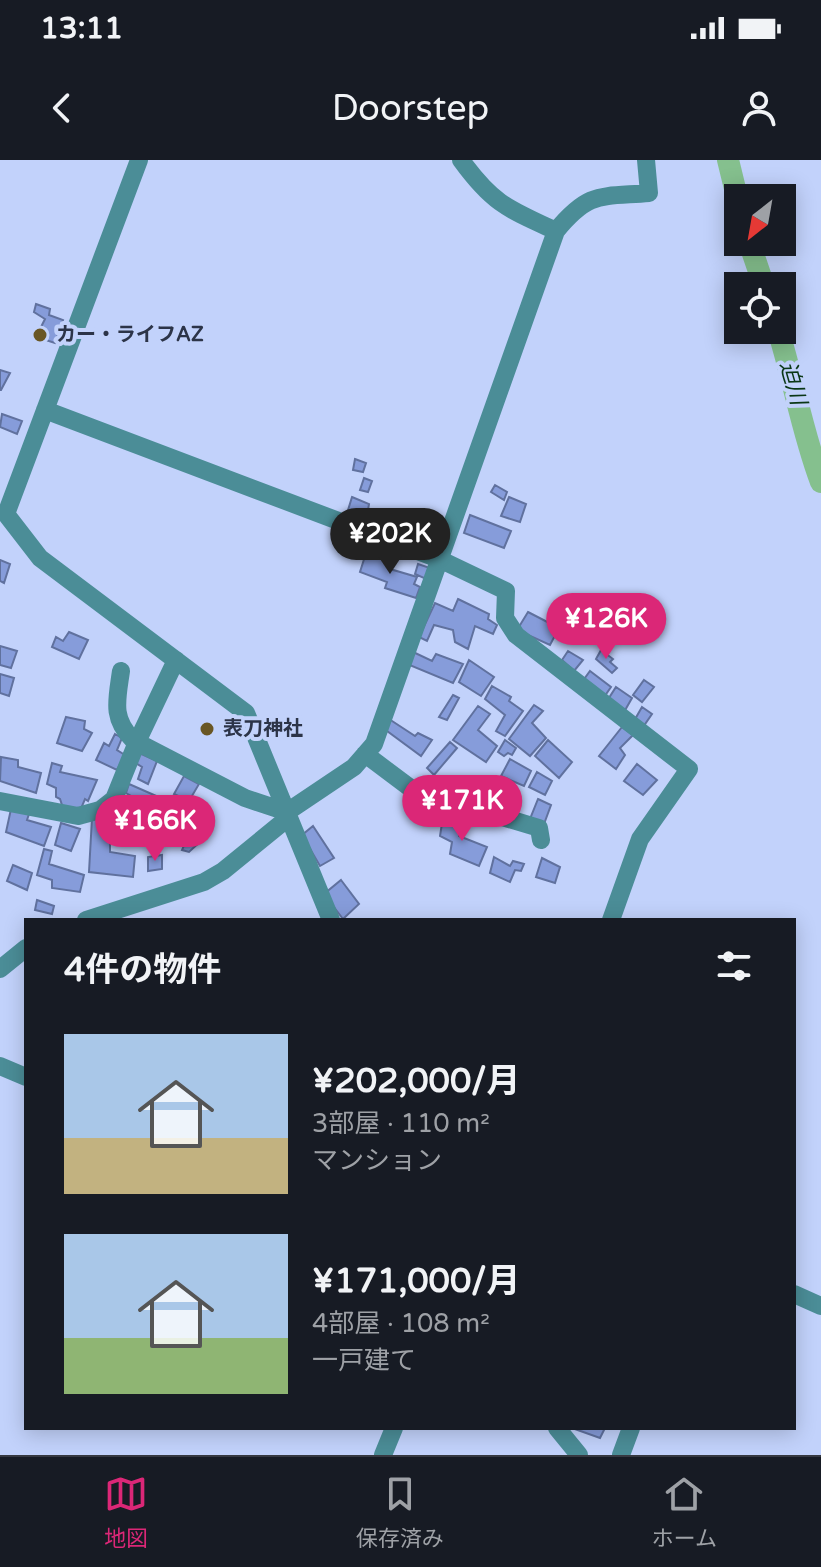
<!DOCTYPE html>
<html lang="ja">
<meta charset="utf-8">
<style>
body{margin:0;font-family:"Varela Round","Noto Sans JP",sans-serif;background:#20242c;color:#f1f3f6;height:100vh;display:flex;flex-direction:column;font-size:30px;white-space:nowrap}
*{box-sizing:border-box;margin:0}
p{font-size:26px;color:#9ea1a6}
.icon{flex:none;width:44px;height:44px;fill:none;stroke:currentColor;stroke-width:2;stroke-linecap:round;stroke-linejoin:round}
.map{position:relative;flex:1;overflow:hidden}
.panel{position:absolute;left:24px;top:758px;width:772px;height:512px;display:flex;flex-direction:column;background:#171b24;border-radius:0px;box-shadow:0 4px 20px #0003}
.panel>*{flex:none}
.needle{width:52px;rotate:211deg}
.fabs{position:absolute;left:724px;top:24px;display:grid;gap:16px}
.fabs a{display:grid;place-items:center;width:72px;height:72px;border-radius:0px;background:#171b24;box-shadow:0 4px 20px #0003;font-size:40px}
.price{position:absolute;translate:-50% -68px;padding:0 18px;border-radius:28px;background:#db2777;color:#fff;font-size:26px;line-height:52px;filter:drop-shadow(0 2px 4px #0008)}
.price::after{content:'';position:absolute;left:50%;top:48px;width:24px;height:18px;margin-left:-12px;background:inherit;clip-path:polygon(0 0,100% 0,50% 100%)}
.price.on{background:#222;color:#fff}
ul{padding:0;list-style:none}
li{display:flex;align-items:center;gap:24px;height:200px;padding:0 40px}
li span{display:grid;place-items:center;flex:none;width:224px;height:160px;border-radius:0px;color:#555}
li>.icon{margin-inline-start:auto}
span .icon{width:96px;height:96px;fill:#fffc;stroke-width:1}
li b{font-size:34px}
h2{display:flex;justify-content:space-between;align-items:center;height:96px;padding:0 40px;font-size:34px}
.status{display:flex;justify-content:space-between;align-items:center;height:56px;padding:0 40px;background:#171b24;direction:ltr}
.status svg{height:22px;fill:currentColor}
header{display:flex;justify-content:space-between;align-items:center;height:104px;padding:0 40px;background:#171b24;font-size:36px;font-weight:600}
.dock{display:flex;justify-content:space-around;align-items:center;height:112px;border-top:2px solid #363941;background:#171b24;font-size:22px;color:#9ea1a6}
.dock a{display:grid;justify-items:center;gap:4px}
.dock .on{color:#db2777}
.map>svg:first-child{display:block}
</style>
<div class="status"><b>13:11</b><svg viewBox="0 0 49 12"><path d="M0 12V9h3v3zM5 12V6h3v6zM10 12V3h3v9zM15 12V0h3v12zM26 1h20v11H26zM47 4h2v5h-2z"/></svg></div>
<header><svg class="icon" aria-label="back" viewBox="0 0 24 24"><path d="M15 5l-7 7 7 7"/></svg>Doorstep<svg class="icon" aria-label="person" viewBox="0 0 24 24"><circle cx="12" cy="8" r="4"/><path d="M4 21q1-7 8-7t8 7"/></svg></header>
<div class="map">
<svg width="821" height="1295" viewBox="0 0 821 1295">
<rect width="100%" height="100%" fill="#c2d2fb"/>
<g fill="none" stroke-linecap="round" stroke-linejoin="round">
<path stroke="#85c08e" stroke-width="22" d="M 728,0 L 738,41
M 749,82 L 764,126
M 778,170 C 794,221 802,272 821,322"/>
</g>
<path fill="#869cda" stroke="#60719e" stroke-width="2" d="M 36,144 L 50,149 L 49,155 L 63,160 L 55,183 L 36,177 L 45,159 L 34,152 Z
M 0,210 L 10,213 L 1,230 L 0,230 Z
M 2,254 L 22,261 L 17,274 L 0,267 Z
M 355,299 L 366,303 L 363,312 L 353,310 Z
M 364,318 L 372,321 L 368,332 L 360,330 Z
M 495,325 L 507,332 L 504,340 L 491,332 Z
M 352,337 L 369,344 L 368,350 L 377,354 L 372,370 L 345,360 Z
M 509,337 L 526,344 L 520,362 L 501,356 Z
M 470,355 L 511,371 L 504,388 L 464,373 Z
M 366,393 L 392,403 L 390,409 L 417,417 L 414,424 L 420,427 L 416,438 L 385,428 L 387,422 L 360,412 Z
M 0,400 L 10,404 L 4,423 L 0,421 Z
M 418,404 L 430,408 L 426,419 L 415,414 Z
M 458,439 L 489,454 L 488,459 L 497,465 L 493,474 L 475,466 L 468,489 L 455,482 L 453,470 L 434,465 L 427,481 L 419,477 L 435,443 L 453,451 Z
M 528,452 L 559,468 L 550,485 L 517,470 Z
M 69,472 L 88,480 L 79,499 L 52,487 L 56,477 L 63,481 Z
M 0,486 L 17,491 L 11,508 L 0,505 Z
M 601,490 L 613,499 L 610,502 L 617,508 L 612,513 L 596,499 Z
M 411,491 L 432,501 L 436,494 L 463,504 L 453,523 L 407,504 Z
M 568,491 L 583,500 L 574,511 L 562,500 Z
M 469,500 L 494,517 L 481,536 L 459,522 Z
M 590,511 L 611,527 L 604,537 L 582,522 Z
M 0,514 L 14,518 L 9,536 L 0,533 Z
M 644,520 L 654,527 L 642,542 L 633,535 Z
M 492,526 L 511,537 L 509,541 L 523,551 L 505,576 L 496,571 L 505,555 L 485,539 Z
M 616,527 L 632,538 L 624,552 L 607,541 Z
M 453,535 L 459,538 L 447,560 L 439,557 Z
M 534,545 L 543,551 L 532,563 L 546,578 L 530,596 L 509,579 Z
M 478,546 L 490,554 L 478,570 L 497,586 L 486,602 L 453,580 Z
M 642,547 L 652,554 L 643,567 L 634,561 Z
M 66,557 L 85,561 L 84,569 L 92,573 L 82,591 L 57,583 Z
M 389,559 L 415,576 L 418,573 L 432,580 L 421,596 L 383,568 Z
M 622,567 L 633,575 L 620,588 L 625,595 L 616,609 L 599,596 Z
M 115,574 L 122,578 L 117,590 L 125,595 L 117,610 L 96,600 L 104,583 L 109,586 Z
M 505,580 L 516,588 L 512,595 L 508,593 L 504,596 L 498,592 Z
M 548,580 L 572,602 L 559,618 L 535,596 Z
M 450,582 L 457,588 L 434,615 L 427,608 Z
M 137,592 L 157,601 L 148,624 L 138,619 L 142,607 L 134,602 Z
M 1,597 L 18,600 L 18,607 L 41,613 L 36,633 L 0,621 Z
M 510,599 L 531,611 L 524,626 L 501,616 Z
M 52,603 L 62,606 L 60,612 L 97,620 L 88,641 L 85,639 L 80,651 L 63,648 L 60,639 L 56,637 L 56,628 L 47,624 Z
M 637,604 L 657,620 L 643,635 L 624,621 Z
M 537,612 L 552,621 L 545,635 L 529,627 Z
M 184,616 L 199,624 L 189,641 L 174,634 Z
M 129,624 L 177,645 L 173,662 L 153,655 L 151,658 L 139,654 L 142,642 L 126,633 Z
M 538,639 L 551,645 L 544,664 L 530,659 Z
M 11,649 L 30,651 L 27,660 L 51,667 L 44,686 L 6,672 Z
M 102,656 L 101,665 L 110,666 L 110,692 L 135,696 L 133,717 L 89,712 L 92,658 Z
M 443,657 L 459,662 L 459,676 L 487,687 L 479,706 L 450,694 L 452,682 L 440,676 Z
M 61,663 L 80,669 L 71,691 L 55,685 Z
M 313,666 L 334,698 L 320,706 L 302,675 Z
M 189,674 L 202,680 L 189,692 L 182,690 Z
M 44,689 L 52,691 L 49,704 L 84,715 L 80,732 L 52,728 L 52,720 L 37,715 Z
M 162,695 L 162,709 L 148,711 L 148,697 Z
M 494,697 L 510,706 L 513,701 L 524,704 L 521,711 L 515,710 L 510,722 L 490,713 Z
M 542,698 L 560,707 L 555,723 L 536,717 Z
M 13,705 L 32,713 L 27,730 L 7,721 Z
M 341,720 L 359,744 L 343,759 L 324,734 Z
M 37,740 L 54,746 L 52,754 L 35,750 Z
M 572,1268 L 605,1268 L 600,1278 Z"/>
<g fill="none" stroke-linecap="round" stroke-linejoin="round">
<path stroke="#4b8d97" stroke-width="18" d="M 139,0 L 6,354 L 40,398 L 246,553 L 331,760
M 461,0 C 493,44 508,49 556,71
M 45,250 L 439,399 L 506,431 L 505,458 L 516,475 L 689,609 L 640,679 L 611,760
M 121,511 C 117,540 111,558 133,580 L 245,638 L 287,652 L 354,607 L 374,584 L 556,71 C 589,31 600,37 649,33 L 646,0
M 365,594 L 413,630 L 539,668 L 541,680
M 0,641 L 78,656 L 100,650 L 114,639 L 137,582 L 176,500
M 86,760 L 204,722 L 223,711 L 283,662 L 287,652
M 0,809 L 26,788
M 0,906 L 26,917
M 794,1134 L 821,1146
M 557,1268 L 579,1295
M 383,1295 L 394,1268
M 621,1295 L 631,1268"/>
</g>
<g fill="#695624" stroke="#c2d2fb" stroke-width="3">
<circle cx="40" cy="175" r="8"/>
<circle cx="207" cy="569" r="8"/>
</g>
<g text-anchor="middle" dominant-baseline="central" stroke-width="8" stroke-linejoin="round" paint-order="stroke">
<g font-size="20" font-weight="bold" fill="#2c3448" stroke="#c2d2fb" text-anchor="start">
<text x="56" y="175">カー・ライフAZ</text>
<text x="223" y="569">表刀神社</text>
</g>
<g font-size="22" font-style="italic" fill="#0a3716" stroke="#c2d2fb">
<text transform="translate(793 223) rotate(74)">迫川</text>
</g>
</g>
</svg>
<div class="fabs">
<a><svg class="needle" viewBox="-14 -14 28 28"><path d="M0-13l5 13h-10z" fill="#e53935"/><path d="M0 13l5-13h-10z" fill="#9ea1a6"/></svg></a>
<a><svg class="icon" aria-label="locate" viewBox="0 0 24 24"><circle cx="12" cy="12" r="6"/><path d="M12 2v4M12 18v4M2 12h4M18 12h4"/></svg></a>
</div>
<b class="price on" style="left:390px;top:416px">¥202K</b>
<b class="price" style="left:606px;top:501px">¥126K</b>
<b class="price" style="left:462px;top:683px">¥171K</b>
<b class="price" style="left:155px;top:703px">¥166K</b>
<section class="panel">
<h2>4件の物件<svg class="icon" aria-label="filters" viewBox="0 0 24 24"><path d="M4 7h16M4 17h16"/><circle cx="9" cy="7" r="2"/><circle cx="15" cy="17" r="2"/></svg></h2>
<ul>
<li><span style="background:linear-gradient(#a9c7e8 65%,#c2b280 0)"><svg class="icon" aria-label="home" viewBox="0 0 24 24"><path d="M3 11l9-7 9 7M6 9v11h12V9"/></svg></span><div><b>¥202,000/月</b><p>3部屋 · 110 m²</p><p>マンション</p></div></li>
<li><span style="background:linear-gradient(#a9c7e8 65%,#8fb573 0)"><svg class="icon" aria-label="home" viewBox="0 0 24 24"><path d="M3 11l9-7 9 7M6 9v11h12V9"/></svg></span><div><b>¥171,000/月</b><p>4部屋 · 108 m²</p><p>一戸建て</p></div></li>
</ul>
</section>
</div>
<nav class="dock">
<a class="on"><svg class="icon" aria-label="map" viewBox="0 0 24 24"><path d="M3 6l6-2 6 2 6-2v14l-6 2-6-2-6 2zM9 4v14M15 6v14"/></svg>地図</a>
<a><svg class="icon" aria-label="saved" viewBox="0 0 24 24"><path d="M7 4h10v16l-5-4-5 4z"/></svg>保存済み</a>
<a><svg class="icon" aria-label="home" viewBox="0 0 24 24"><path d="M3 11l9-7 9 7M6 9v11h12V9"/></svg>ホーム</a>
</nav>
